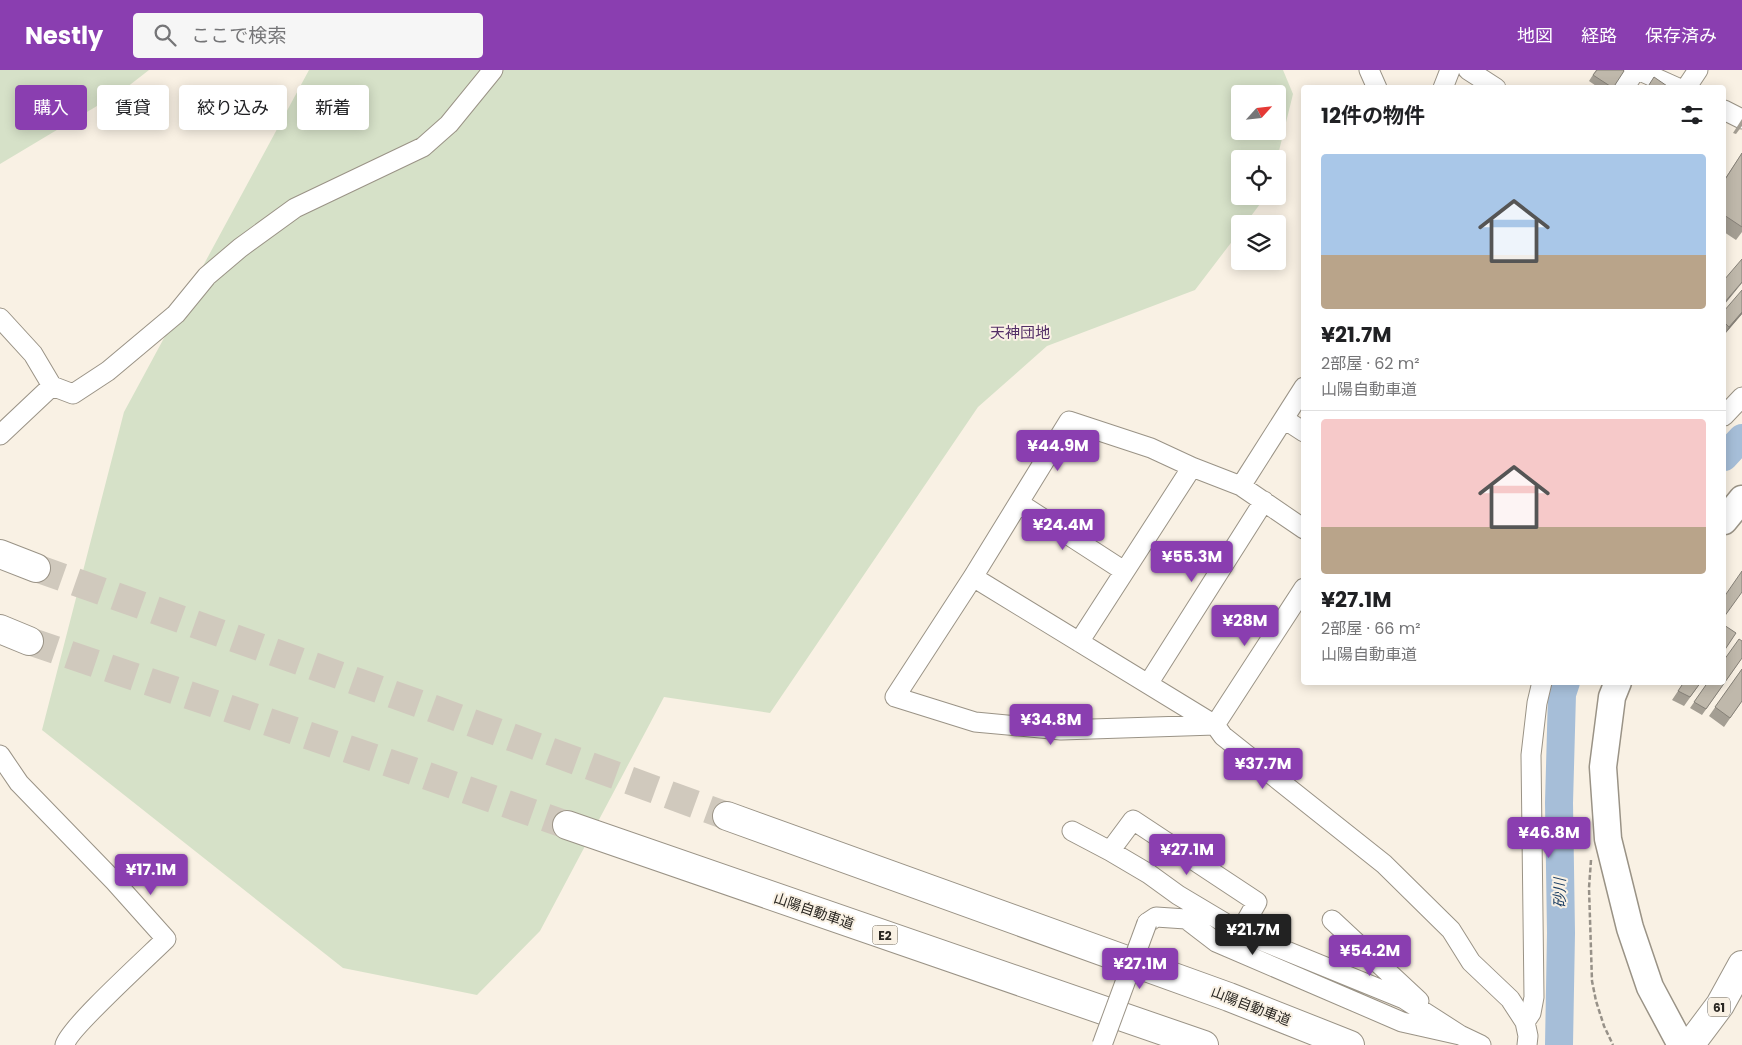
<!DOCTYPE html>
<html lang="ja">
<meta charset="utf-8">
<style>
body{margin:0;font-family:Poppins,"Noto Sans JP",sans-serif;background:#f6f6f6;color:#202124;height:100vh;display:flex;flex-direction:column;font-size:19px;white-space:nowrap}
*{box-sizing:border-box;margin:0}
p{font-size:16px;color:#757577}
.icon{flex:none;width:28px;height:28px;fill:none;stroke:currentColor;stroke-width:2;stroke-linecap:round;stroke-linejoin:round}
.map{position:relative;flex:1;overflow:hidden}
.panel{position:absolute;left:1301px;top:15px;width:425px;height:600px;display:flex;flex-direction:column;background:#fff;border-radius:5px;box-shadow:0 2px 12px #0003}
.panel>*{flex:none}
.guide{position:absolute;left:15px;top:15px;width:475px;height:45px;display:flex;gap:10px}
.needle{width:32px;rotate:63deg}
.tools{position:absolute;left:1231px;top:15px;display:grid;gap:10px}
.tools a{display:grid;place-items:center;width:55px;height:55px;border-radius:5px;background:#fff;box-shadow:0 2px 12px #0003;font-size:25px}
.price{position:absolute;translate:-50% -42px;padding:0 11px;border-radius:5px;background:#8a3eb0;color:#fff;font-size:16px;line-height:32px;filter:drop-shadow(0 1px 2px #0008)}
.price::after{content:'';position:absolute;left:50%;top:30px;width:15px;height:11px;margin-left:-8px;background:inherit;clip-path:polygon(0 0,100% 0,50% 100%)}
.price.active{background:#222;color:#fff}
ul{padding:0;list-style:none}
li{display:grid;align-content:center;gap:10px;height:265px;padding:0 20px}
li+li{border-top:1px solid #e0e0e0}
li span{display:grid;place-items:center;height:155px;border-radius:5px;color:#555}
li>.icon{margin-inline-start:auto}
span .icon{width:90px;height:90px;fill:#fffc;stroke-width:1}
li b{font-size:21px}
h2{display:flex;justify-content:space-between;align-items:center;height:60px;padding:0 20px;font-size:21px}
.pill{padding:0 18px;border-radius:5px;background:#fff;box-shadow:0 2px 12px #0003;font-size:18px;line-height:45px}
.pill.active{background:#8a3eb0;color:#fff}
header{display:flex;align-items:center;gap:30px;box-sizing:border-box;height:70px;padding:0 25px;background:#8a3eb0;color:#fff}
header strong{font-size:24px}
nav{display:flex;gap:28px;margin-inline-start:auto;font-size:18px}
.search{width:350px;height:45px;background:#f6f6f6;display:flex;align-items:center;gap:12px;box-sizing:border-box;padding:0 18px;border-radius:5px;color:#757577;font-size:19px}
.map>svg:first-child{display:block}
</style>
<header>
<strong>Nestly</strong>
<div class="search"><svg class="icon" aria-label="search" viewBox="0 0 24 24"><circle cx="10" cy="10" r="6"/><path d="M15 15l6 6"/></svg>ここで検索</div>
<nav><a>地図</a><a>経路</a><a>保存済み</a></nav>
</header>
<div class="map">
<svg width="1742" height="975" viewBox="0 0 1742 975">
<rect width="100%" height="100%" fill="#f9f1e4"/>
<path fill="#d6e1c8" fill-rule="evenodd" d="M 0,0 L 149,0 L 122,21 L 0,94 Z
M 309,0 L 1283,0 L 1293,24 L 1277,89 L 1240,89 L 1240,126 L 1266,126 L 1245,154 L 1240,154 L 1240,161 L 1195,220 L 1047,276 L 978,337 L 770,643 L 664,627 L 540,861 L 477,925 L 343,898 L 42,660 L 124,342 ZM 1240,24 L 1278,24 L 1278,61 L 1240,61 Z"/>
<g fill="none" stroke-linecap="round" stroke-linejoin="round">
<path stroke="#a6bed8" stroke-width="28" d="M 1724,387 L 1742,368
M 1559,975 L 1561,863 L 1559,733 L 1562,624 L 1566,612"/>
<path stroke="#d0c9bd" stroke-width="28" stroke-dasharray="28 14" stroke-linecap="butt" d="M 36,498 L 426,636 L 727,746
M 29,571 L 413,701 L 567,755"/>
<defs>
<path id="street" d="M 1369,0 L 1377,18
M 1468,0 L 1496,18
M 1638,0 L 1678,18
M 1443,18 L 1450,0
M 1624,18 L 1636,0
M 1686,18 L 1698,0
M 1724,40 L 1742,49
M 0,248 L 33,284 L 52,316 L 73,324 L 108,301 L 176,244 L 207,206 L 240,178 L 295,138 L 423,77 L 449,54 L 493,0
M 1724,346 L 1742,327
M 1284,349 L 1304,362
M 0,365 L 52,316
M 1241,416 L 1304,317
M 1019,433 L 1124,501
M 1304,459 L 1241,416 L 1192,397 L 1151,378 L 1069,351 L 973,507 L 895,627 L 975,652 L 1061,660 L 1215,655 L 1304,518
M 973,507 L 1215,655 L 1223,666 L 1384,794 L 1451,860 L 1471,892 L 1510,929 L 1525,952 L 1528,966 L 1527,975
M 1079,572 L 1192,397
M 1148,614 L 1264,431
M 0,685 L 19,713 L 115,812 L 166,869 C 151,884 67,960 65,975
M 1072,761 L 1110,781 L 1149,804 L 1178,825 L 1240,862 L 1404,929 L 1460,965
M 1110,781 L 1133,750 L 1257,832 L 1240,862
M 1332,850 L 1419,931
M 1147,853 L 1156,847 L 1186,849 L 1216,872 L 1402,952 L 1460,965 L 1481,975
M 1525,952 L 1531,943 L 1534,927 L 1531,685 L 1537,633 L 1542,612"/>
<path id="secondary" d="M 1724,451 L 1742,429
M 1618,612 L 1612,627 L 1603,697 L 1608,769 L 1630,858 L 1650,917 L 1681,975"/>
<path id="primary" d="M 1690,975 L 1720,935 L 1742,895"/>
<path id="highway" d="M 0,484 L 36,498
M 0,559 L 29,571
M 727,746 L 1229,927 L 1350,975
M 567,755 L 1204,975"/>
</defs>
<use href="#street" stroke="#9a9386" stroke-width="21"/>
<use href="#secondary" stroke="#9a9386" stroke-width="29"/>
<use href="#primary" stroke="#9a9386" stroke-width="30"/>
<use href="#highway" stroke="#9a9386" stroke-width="30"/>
<path stroke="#979188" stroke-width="2.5" stroke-dasharray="5 2.5" stroke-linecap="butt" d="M 1591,790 L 1589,818 L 1592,911 L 1596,931 L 1604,956 L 1613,975"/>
<use href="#street" stroke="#fff" stroke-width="19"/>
<use href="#secondary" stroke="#fff" stroke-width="26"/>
<use href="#primary" stroke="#fff" stroke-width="28"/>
<use href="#highway" stroke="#fff" stroke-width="28"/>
<defs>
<path id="street-bridge" d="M 1102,975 L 1147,853"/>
</defs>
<use href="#street-bridge" stroke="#9a9386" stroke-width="21" stroke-linecap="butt"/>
<use href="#street-bridge" stroke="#fff" stroke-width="19"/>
</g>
<path fill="#a49e93" d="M 1596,0 L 1613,18 L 1599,18 L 1589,11 Z
M 1742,49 L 1742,56 L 1736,64 L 1733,63 Z
M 1742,83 L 1742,162 L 1736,170 L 1724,162 L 1724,110 Z
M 1724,241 L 1742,244 L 1724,265 Z
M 1742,588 L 1702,645 L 1690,638 L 1708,612 Z
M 1742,599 L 1742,631 L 1724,657 L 1709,646 Z
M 1684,612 L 1701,612 L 1684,636 L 1672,630 Z"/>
<path fill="#868178" d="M 1742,212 L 1742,213 L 1724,235 L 1724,233 Z
M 1742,242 L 1742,244 L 1724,265 L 1729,257 Z"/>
<path fill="#bfb8ab" stroke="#868178" d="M 1597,0 L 1623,0 L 1624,1 L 1613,18 L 1593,5 Z
M 1654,7 L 1670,18 L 1647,18 Z
M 1742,83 L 1742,157 L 1724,145 L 1724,111 Z
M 1742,189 L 1742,212 L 1724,233 L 1724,210 Z
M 1742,220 L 1742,242 L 1729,257 L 1724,252 L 1724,241 Z
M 1742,501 L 1742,522 L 1724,547 L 1724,527 Z
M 1724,555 L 1736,563 L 1724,581 Z
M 1739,569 L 1742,571 L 1742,588 L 1706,639 L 1694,632 L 1708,612 L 1724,612 L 1724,590 Z
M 1742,599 L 1742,631 L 1730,648 L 1715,637 Z
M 1684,612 L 1701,612 L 1690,627 L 1678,621 Z"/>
<g text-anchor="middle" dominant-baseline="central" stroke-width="4" stroke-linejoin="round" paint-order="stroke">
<g fill="#f9f1e4" stroke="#68645c" stroke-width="1">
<rect x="872.5" y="855.5" width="25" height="19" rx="4"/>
<rect x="1708" y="927.5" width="22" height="19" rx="4"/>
</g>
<g font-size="12" font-weight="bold" fill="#2a2722">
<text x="885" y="865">E2</text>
<text x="1719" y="937">61</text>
</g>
<g font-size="14" fill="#2a2722" stroke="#f9f1e4">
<text transform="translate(814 841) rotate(19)">山陽自動車道</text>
<text transform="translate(1251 936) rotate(21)">山陽自動車道</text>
</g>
<g font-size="15" fill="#522e66" stroke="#f9f1e4">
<text x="1020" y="262">天神団地</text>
</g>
<g font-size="15" font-style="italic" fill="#1c3f64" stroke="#f9f1e4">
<text transform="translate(1559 823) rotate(-90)">砂川</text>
</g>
</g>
</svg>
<div class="tools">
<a><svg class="needle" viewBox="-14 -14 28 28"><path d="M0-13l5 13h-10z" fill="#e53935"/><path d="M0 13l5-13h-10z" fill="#757577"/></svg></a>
<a><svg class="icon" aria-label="locate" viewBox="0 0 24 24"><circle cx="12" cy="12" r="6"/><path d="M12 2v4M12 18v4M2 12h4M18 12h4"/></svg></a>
<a><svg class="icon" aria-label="layers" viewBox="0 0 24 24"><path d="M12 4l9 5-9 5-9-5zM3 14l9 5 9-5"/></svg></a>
</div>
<b class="price" style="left:1058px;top:402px">¥44.9M</b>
<b class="price" style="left:1063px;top:481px">¥24.4M</b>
<b class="price" style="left:1192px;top:513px">¥55.3M</b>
<b class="price" style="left:1245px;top:577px">¥28M</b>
<b class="price" style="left:1051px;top:676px">¥34.8M</b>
<b class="price" style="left:1263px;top:720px">¥37.7M</b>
<b class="price" style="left:1549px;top:789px">¥46.8M</b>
<b class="price" style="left:1187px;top:806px">¥27.1M</b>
<b class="price" style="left:151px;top:826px">¥17.1M</b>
<b class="price active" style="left:1253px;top:886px">¥21.7M</b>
<b class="price" style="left:1370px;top:907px">¥54.2M</b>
<b class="price" style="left:1140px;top:920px">¥27.1M</b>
<div class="guide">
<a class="pill active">購入</a>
<a class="pill">賃貸</a>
<a class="pill">絞り込み</a>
<a class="pill">新着</a>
</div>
<section class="panel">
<h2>12件の物件<svg class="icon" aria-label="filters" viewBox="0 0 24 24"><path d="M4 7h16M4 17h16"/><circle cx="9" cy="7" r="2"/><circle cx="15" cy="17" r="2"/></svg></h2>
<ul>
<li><span style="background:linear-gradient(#a9c7e8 65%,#b9a48a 0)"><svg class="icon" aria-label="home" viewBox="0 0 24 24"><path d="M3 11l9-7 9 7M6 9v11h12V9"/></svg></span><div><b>¥21.7M</b><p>2部屋 · 62 m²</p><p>山陽自動車道</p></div></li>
<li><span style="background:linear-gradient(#f6c9c9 70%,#b9a48a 0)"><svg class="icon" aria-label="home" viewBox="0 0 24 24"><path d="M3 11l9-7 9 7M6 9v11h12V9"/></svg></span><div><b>¥27.1M</b><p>2部屋 · 66 m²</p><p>山陽自動車道</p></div></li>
</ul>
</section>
</div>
